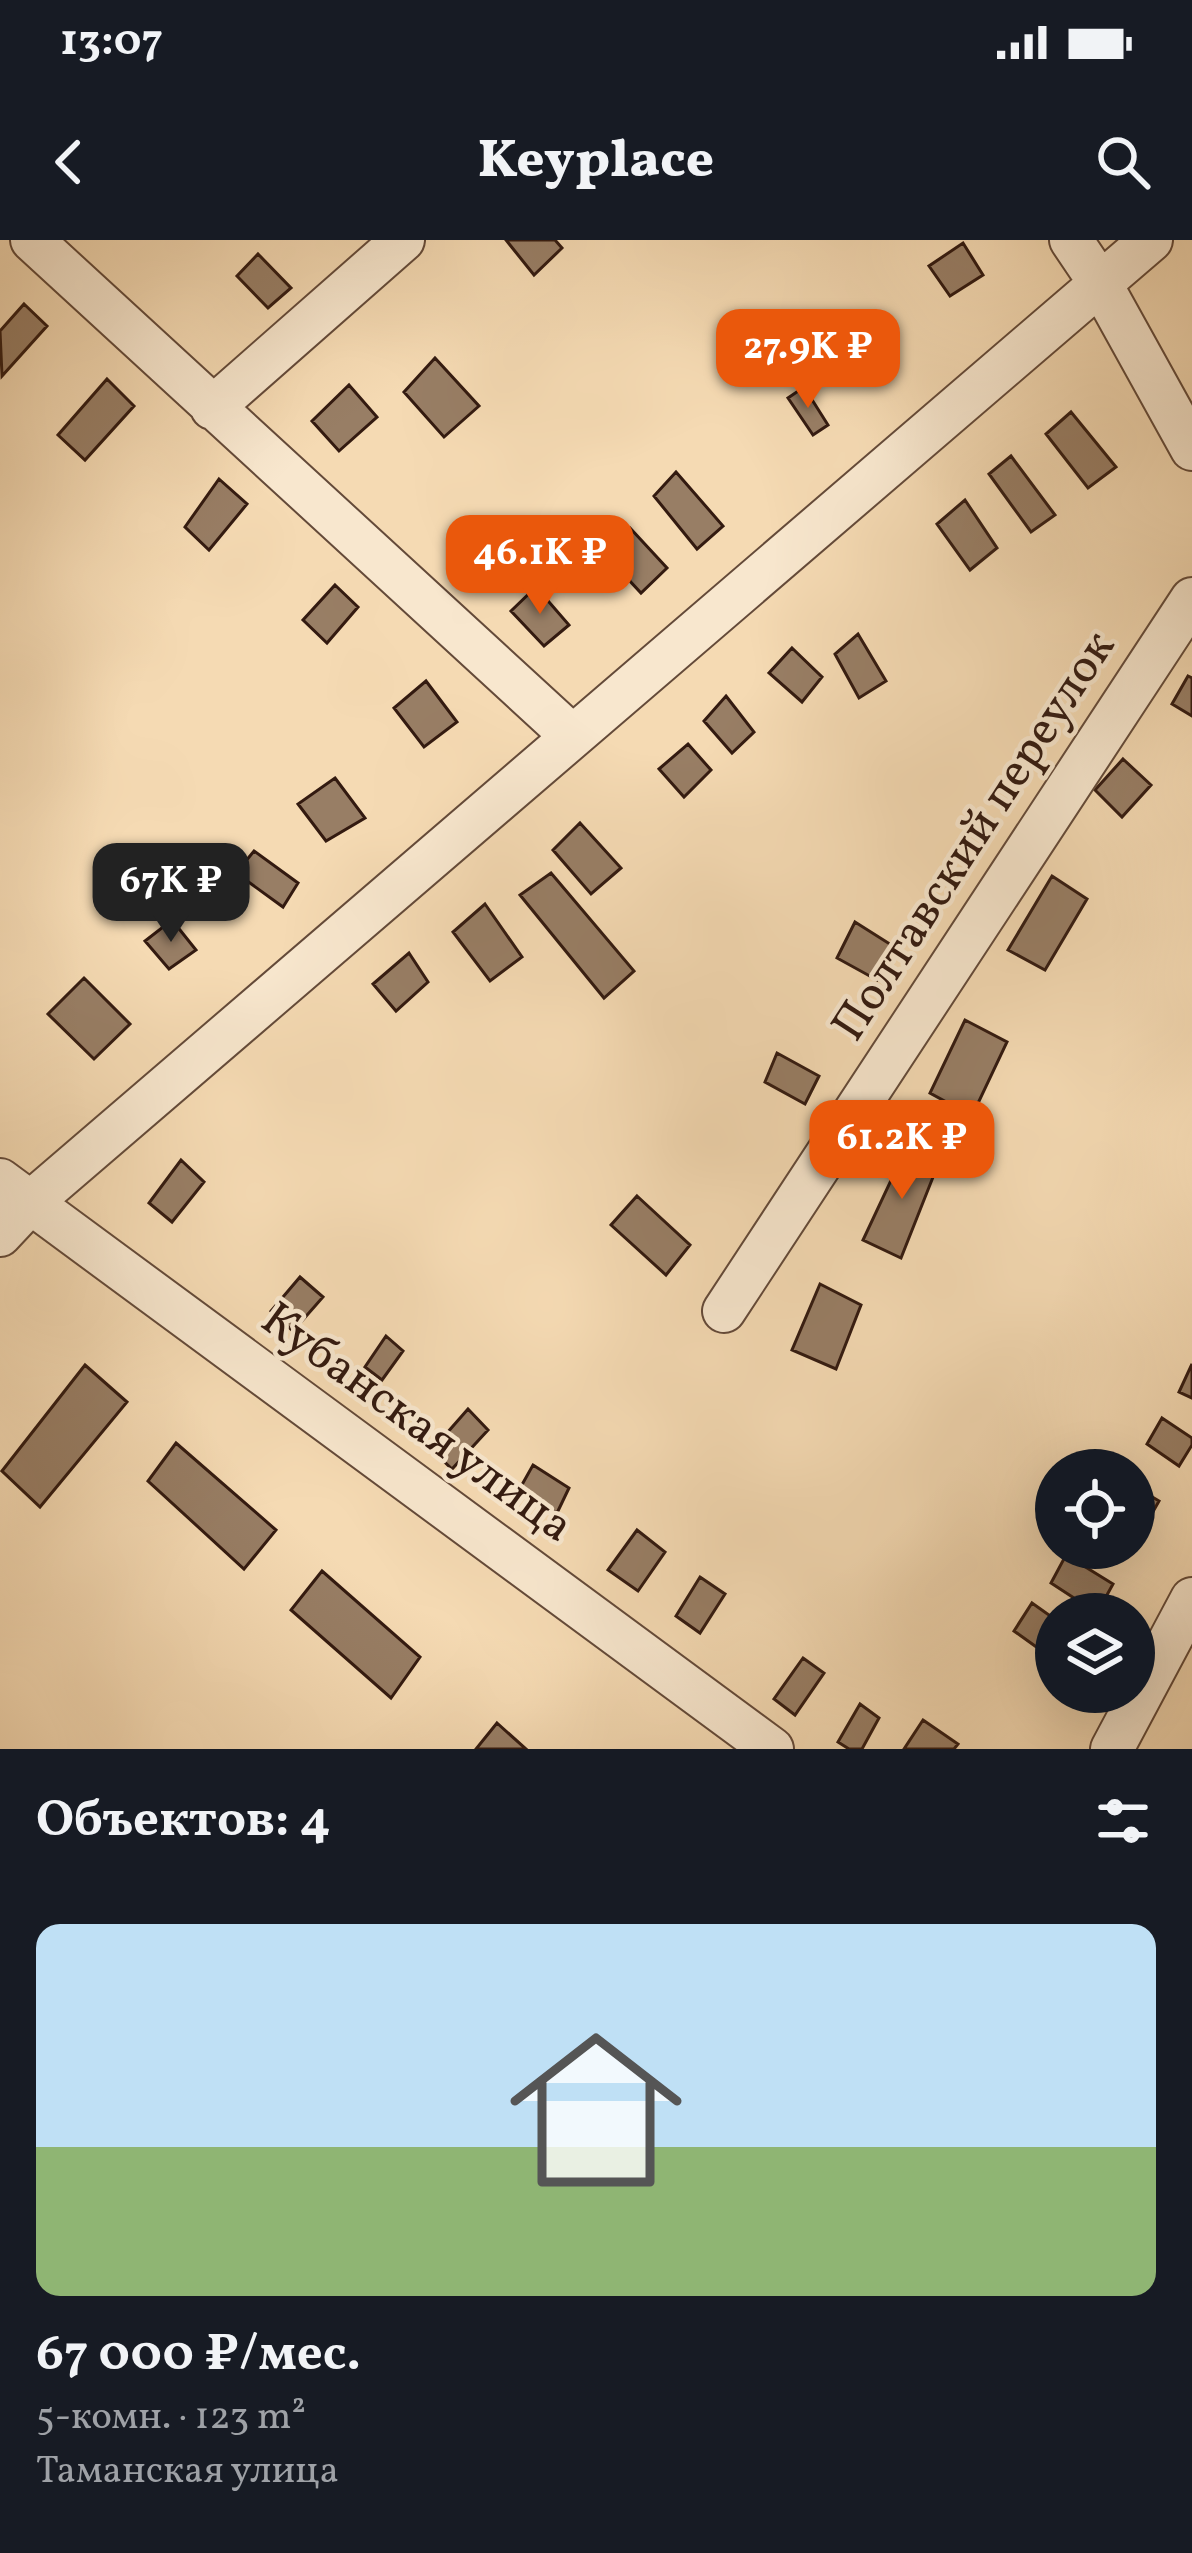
<!DOCTYPE html>
<html lang="ru">
<meta charset="utf-8">
<style>
body{margin:0;font-family:Vollkorn,serif;background:#20242c;color:#f1f3f6;height:100vh;display:flex;flex-direction:column;font-size:45px;white-space:nowrap}
*{box-sizing:border-box;margin:0}
p{font-size:39px;color:#9ea1a6}
.icon{flex:none;width:66px;height:66px;fill:none;stroke:currentColor;stroke-width:2;stroke-linecap:round;stroke-linejoin:round}
.map{position:relative;height:1509px;overflow:hidden}
.panel{display:flex;flex-direction:column;background:#171b24;flex:1}
.panel>*{flex:none}
.fabs{position:absolute;left:1035px;top:1209px;display:grid;gap:24px}
.fabs a{display:grid;place-items:center;width:120px;height:120px;border-radius:50%;background:#171b24;box-shadow:0 12px 48px #0002;font-size:60px}
.price{position:absolute;translate:-50% -102px;padding:0 27px;border-radius:24px;background:#ea580c;color:#fff;font-size:39px;line-height:78px;filter:drop-shadow(0 3px 6px #0008)}
.price::after{content:'';position:absolute;left:50%;top:72px;width:36px;height:27px;margin-left:-18px;background:inherit;clip-path:polygon(0 0,100% 0,50% 100%)}
.price.current{background:#222;color:#fff}
ul{padding:0;list-style:none}
li{display:grid;align-content:center;gap:24px;height:636px;padding:0 36px}
li span{display:grid;place-items:center;height:372px;border-radius:24px;color:#555}
li>.icon{margin-inline-start:auto}
span .icon{width:216px;height:216px;fill:#fffc;stroke-width:1}
li b{font-size:51px}
h2{display:flex;justify-content:space-between;align-items:center;height:144px;padding:0 36px;font-size:51px}
.status{display:flex;justify-content:space-between;align-items:center;height:84px;padding:0 60px;background:#171b24;direction:ltr}
.status svg{height:33px;fill:currentColor}
header{display:flex;justify-content:space-between;align-items:center;height:156px;padding:0 36px;background:#171b24;font-size:54px;font-weight:800}
.map>svg:first-child{display:block}
</style>
<div class="status"><b>13:07</b><svg viewBox="0 0 49 12"><path d="M0 12V9h3v3zM5 12V6h3v6zM10 12V3h3v9zM15 12V0h3v12zM26 1h20v11H26zM47 4h2v5h-2z"/></svg></div>
<header><svg class="icon" aria-label="back" viewBox="0 0 24 24"><path d="M15 5l-7 7 7 7"/></svg>Keyplace<svg class="icon" aria-label="search" viewBox="0 0 24 24"><circle cx="10" cy="10" r="6"/><path d="M15 15l6 6"/></svg></header>
<div class="map">
<svg width="1192" height="1509" viewBox="0 0 1192 1509">
<rect width="100%" height="100%" fill="#f5dab3"/>
<filter id="stains"><feTurbulence type="fractalNoise" baseFrequency=".00167" numOctaves="4"/><feColorMatrix values="0 0 0 0 .2 0 0 0 0 .09 0 0 0 0 .02 0 0 0 .5 -.17"/></filter>
<radialGradient id="worn" r=".72"><stop offset=".6" stop-color="#630" stop-opacity="0"/><stop offset="1" stop-color="#630" stop-opacity=".3"/></radialGradient>
<path fill="#987e65" stroke="#331a10" stroke-width="3" d="M 506,0 L 555,0 L 562,8 L 534,35 Z
M 963,3 L 983,35 L 950,56 L 929,26 Z
M 258,14 L 291,48 L 268,68 L 237,36 Z
M 24,64 L 47,86 L 2,136 L 0,91 Z
M 884,79 L 898,105 L 870,122 L 856,97 Z
M 435,118 L 479,166 L 444,197 L 404,152 Z
M 107,139 L 134,166 L 85,220 L 58,195 Z
M 349,145 L 377,177 L 339,211 L 312,181 Z
M 804,147 L 828,185 L 813,195 L 788,158 Z
M 1071,172 L 1116,227 L 1088,248 L 1046,194 Z
M 1011,216 L 1055,275 L 1031,292 L 989,234 Z
M 676,232 L 723,286 L 697,309 L 654,256 Z
M 219,239 L 247,264 L 209,310 L 185,287 Z
M 965,260 L 997,308 L 970,330 L 937,284 Z
M 630,288 L 667,328 L 641,353 L 603,312 Z
M 335,345 L 358,367 L 327,403 L 303,380 Z
M 536,347 L 569,385 L 544,406 L 511,371 Z
M 858,394 L 886,441 L 859,458 L 835,414 Z
M 792,408 L 822,437 L 802,462 L 769,433 Z
M 1188,436 L 1192,438 L 1192,476 L 1172,464 Z
M 426,441 L 457,482 L 424,507 L 394,468 Z
M 726,456 L 754,492 L 732,513 L 704,481 Z
M 688,504 L 711,530 L 684,557 L 659,529 Z
M 1123,519 L 1151,545 L 1122,577 L 1095,550 Z
M 335,538 L 365,578 L 326,601 L 298,564 Z
M 580,583 L 621,628 L 591,654 L 553,610 Z
M 254,611 L 298,643 L 283,667 L 236,633 Z
M 551,633 L 634,731 L 604,758 L 520,655 Z
M 1052,636 L 1087,659 L 1045,730 L 1008,710 Z
M 485,664 L 522,717 L 490,741 L 453,692 Z
M 172,680 L 196,710 L 169,729 L 145,701 Z
M 855,682 L 893,706 L 877,740 L 837,718 Z
M 409,713 L 428,742 L 396,771 L 373,744 Z
M 84,738 L 130,784 L 94,819 L 48,774 Z
M 965,780 L 1007,802 L 972,876 L 930,853 Z
M 777,813 L 819,836 L 805,864 L 765,842 Z
M 908,904 L 939,922 L 901,1018 L 863,1000 Z
M 181,920 L 204,942 L 172,982 L 149,963 Z
M 637,956 L 690,1005 L 666,1035 L 611,985 Z
M 300,1037 L 323,1057 L 293,1091 L 271,1071 Z
M 820,1044 L 861,1065 L 836,1129 L 792,1110 Z
M 386,1096 L 403,1111 L 382,1140 L 365,1127 Z
M 1192,1124 L 1192,1158 L 1179,1152 Z
M 85,1125 L 127,1162 L 40,1267 L 2,1231 Z
M 468,1169 L 488,1190 L 452,1229 L 432,1210 Z
M 1162,1178 L 1192,1198 L 1192,1205 L 1179,1226 L 1147,1204 Z
M 176,1203 L 276,1290 L 244,1329 L 148,1241 Z
M 533,1225 L 569,1248 L 557,1273 L 519,1250 Z
M 1134,1246 L 1159,1261 L 1141,1293 L 1134,1289 Z
M 637,1290 L 665,1312 L 638,1351 L 608,1330 Z
M 1066,1315 L 1113,1344 L 1097,1373 L 1051,1343 Z
M 322,1331 L 420,1417 L 391,1458 L 291,1370 Z
M 700,1337 L 725,1354 L 700,1393 L 676,1376 Z
M 1032,1363 L 1056,1380 L 1056,1421 L 1014,1391 Z
M 803,1418 L 824,1433 L 795,1475 L 774,1459 Z
M 860,1464 L 879,1478 L 862,1509 L 849,1509 L 838,1502 Z
M 923,1480 L 958,1504 L 954,1509 L 904,1509 Z
M 497,1483 L 526,1509 L 476,1509 Z"/>
<g fill="none" stroke-linecap="round" stroke-linejoin="round">
<defs>
<path id="minor" d="M 32,0 L 572,496
M 1071,0 L 1100,43 L 1192,209
M 212,168 L 403,0
M 0,940 L 772,1509
M 0,995 L 30,963 L 1151,0
M 724,1071 L 1192,359
M 1112,1509 L 1192,1359"/>
</defs>
<use href="#minor" stroke="#644a39" stroke-width="46"/>
<use href="#minor" stroke="#f8e7ce" stroke-width="42"/>
</g>
<g text-anchor="middle" dominant-baseline="central" stroke-width="9" stroke-linejoin="round" paint-order="stroke">
<g font-size="48" fill="#331a10" stroke="#f8e7ce">
<text transform="translate(975 597) rotate(-57)">Полтавский переулок</text>
<text transform="translate(416 1184) rotate(36)">Кубанская улица</text>
</g>
</g>
<rect width="100%" height="100%" filter="url(#stains)"/>
<rect width="100%" height="100%" fill="url(#worn)"/>
</svg>
<div class="fabs">
<a><svg class="icon" aria-label="locate" viewBox="0 0 24 24"><circle cx="12" cy="12" r="6"/><path d="M12 2v4M12 18v4M2 12h4M18 12h4"/></svg></a>
<a><svg class="icon" aria-label="layers" viewBox="0 0 24 24"><path d="M12 4l9 5-9 5-9-5zM3 14l9 5 9-5"/></svg></a>
</div>
<b class="price" style="left:808px;top:171px">27.9K ₽</b>
<b class="price" style="left:540px;top:377px">46.1K ₽</b>
<b class="price current" style="left:171px;top:705px">67K ₽</b>
<b class="price" style="left:902px;top:962px">61.2K ₽</b>
</div>
<section class="panel">
<h2>Объектов: 4<svg class="icon" aria-label="filters" viewBox="0 0 24 24"><path d="M4 7h16M4 17h16"/><circle cx="9" cy="7" r="2"/><circle cx="15" cy="17" r="2"/></svg></h2>
<ul>
<li><span style="background:linear-gradient(#bfe0f5 60%,#8fb573 0)"><svg class="icon" aria-label="home" viewBox="0 0 24 24"><path d="M3 11l9-7 9 7M6 9v11h12V9"/></svg></span><div><b>67 000 ₽/мес.</b><p>5-комн. · 123 m²</p><p>Таманская улица</p></div></li>
</ul>
</section>
